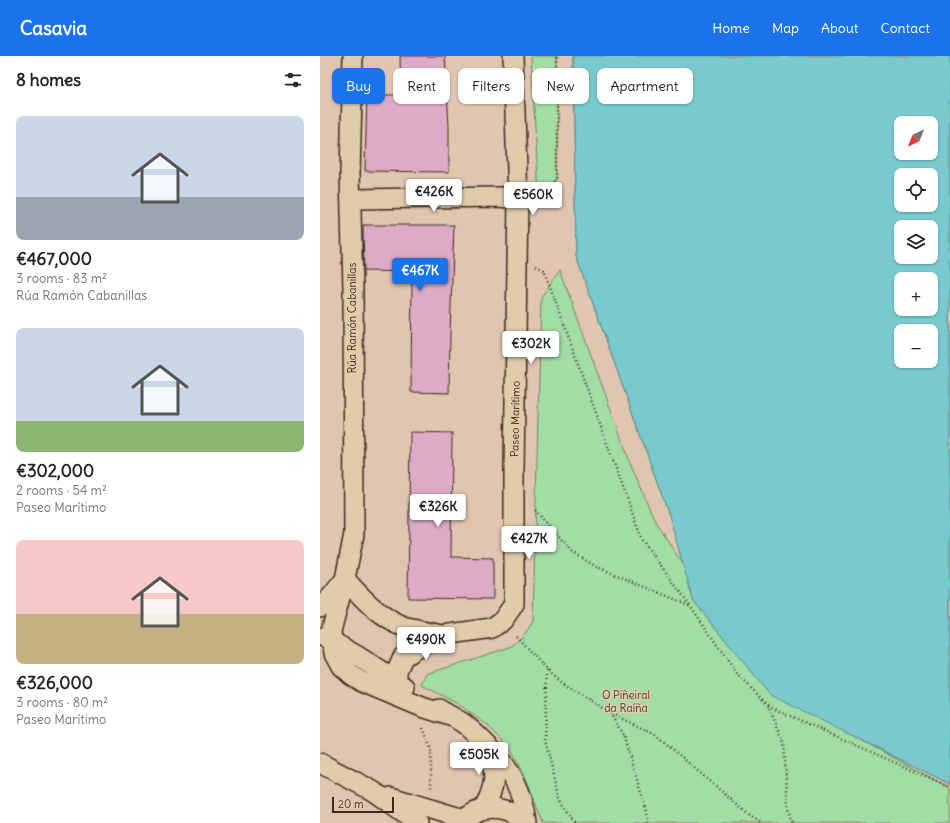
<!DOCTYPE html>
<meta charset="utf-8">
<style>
body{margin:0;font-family:Delius,sans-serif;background:#f2f2f2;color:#202124;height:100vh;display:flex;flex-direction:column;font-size:15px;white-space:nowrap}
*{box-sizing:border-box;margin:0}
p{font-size:13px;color:#757577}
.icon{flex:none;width:22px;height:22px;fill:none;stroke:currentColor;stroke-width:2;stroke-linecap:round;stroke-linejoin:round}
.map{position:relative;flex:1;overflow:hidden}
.panel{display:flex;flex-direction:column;background:#fff;width:320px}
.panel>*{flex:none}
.banner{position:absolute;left:12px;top:12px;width:380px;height:36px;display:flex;gap:8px}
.needle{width:26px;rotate:223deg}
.fabs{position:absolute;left:574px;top:60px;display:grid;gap:8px}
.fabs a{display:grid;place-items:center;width:44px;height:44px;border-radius:8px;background:#fff;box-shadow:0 1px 3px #0004;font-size:20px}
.scale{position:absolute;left:12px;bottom:10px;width:62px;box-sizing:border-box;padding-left:4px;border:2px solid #3b2a1e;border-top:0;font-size:11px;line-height:14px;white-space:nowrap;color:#3b2a1e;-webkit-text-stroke:3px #e0ccaa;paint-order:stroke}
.price{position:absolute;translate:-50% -34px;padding:0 9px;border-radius:4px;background:#fff;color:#222;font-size:13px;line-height:26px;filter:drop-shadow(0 1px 2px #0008)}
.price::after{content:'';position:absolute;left:50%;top:24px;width:12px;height:9px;margin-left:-6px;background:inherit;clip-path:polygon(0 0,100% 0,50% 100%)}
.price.selected{background:#1a73e8;color:#fff}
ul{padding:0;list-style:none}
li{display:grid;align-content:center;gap:8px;height:212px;padding:0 16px}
li span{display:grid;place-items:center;height:124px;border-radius:8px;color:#555}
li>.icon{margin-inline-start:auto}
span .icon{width:72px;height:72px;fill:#fffc;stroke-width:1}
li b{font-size:17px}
h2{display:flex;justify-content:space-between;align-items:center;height:48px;padding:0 16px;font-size:17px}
.chip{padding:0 14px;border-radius:8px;background:#fff;box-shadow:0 1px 3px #0004;font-size:14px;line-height:36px}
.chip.selected{background:#1a73e8;color:#fff}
header{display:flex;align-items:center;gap:24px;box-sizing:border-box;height:56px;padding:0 20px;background:#1a73e8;color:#fff}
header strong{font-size:19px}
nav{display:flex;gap:22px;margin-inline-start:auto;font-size:14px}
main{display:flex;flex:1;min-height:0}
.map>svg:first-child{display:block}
</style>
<header>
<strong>Casavia</strong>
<nav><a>Home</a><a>Map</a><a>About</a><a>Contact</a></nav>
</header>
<main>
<section class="panel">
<h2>8 homes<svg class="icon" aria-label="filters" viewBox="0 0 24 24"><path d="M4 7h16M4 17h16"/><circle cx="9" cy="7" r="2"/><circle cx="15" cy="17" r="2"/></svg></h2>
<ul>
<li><span style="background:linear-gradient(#c9d6e8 65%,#9aa5b1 0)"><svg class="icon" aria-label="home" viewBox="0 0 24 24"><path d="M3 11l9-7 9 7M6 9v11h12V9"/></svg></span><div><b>€467,000</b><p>3 rooms · 83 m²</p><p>Rúa Ramón Cabanillas</p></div></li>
<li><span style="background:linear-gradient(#c9d6e8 75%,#8fb573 0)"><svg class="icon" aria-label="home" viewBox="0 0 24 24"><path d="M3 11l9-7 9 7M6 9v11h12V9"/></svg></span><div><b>€302,000</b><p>2 rooms · 54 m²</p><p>Paseo Marítimo</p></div></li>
<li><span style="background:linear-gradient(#f6c9c9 60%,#c2b280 0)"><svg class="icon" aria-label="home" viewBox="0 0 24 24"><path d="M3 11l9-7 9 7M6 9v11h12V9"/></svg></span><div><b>€326,000</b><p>3 rooms · 80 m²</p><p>Paseo Marítimo</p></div></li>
</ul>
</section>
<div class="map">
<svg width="630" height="767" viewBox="0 0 630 767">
<rect width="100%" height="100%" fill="#e0c5b0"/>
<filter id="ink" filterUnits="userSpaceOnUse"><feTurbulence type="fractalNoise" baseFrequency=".025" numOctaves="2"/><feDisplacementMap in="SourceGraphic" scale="8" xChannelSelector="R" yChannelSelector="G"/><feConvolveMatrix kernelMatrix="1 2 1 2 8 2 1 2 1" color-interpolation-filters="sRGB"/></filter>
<g filter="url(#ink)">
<path fill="#a2dda3" stroke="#6e8460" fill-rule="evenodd" d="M 211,0 L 237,0 L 237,123 L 222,141 L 219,141 Z
M 253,0 L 630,0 L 630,728 L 539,683 L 630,732 L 630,767 L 223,767 L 205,720 L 191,693 L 166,668 L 138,648 L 102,629 L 107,618 L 190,591 C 201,584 207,576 213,565 L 221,241 L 240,214 L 311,409 L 335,465 L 364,510 L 349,459 L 256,200 ZM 581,67 L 611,67 L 611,97 L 581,97 ZM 581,119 L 611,119 L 611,149 L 581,149 ZM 581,171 L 611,171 L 611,201 L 581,201 ZM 581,223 L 611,223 L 611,253 L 581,253 ZM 581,275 L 611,275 L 611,305 L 581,305 Z"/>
<path fill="#78cace" stroke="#608a88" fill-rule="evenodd" d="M 253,0 L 630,0 L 630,728 L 450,639 L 373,544 L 349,459 L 256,200 ZM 581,67 L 611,67 L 611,97 L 581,97 ZM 581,119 L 611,119 L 611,149 L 581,149 ZM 581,171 L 611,171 L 611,201 L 581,201 ZM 581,223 L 611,223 L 611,253 L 581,253 ZM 581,275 L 611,275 L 611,305 L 581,305 Z"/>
<path fill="#deabc6" stroke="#3b2a1e" d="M 80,0 L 125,0 L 129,70 L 129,116 L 45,115 L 47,39 L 81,39 Z
M 43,169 L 134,169 L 130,277 L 129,337 L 91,336 L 92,216 L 44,215 Z
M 90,376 L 132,377 L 131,501 L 173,502 L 173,543 L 88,542 Z"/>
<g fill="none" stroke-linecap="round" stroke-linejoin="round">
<defs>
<path id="street" d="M 33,0 L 30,118 L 33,232 L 34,478 L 25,523 L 11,575 L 14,597 L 21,610 L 31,619 L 42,626 L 102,651 L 130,660
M 31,143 L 181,141 L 198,143
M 25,523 C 42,542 62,564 87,572 C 99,575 112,577 124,579
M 0,551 L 10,542 L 22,527
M 4,581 L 36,599 L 85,631
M 77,625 L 77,615 L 83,601 L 97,592 L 124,579 L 172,572 L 183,564 L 194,548 L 194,413 L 198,143 L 193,0
M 119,653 C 127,658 135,662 143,667 C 152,674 160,682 168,690 C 191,713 203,734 207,767
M 0,707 L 53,735 L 97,767
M 71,741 L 137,761 L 145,762
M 164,753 C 176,728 177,717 167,691
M 141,767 C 160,747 186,748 206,767"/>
</defs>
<use href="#street" stroke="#3b2a1e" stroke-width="22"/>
<path stroke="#3b2a1e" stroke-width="2.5" stroke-dasharray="1 3" stroke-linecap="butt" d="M 218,142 L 222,141 L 237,123 L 237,0
M 216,210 L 224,214 L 322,484 L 370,549 L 417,618 L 448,649 L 464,687 L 468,753 L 472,767
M 215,454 L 252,496 L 275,510 L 369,549
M 196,580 L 227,614 L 241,626 L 290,657 L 336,679 L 429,759 L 441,767
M 227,615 L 225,684 L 240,743 L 255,767
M 448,650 L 630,731
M 290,657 L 303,679 L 327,756 L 328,767
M 103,672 L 111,693 L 111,732"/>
<use href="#street" stroke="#e0ccaa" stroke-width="19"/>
</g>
</g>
<g text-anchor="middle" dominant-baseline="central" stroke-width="3" stroke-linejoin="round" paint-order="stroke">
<g font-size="11" fill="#3b2a1e" stroke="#e0ccaa">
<text transform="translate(32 262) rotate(-90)">Rúa Ramón Cabanillas</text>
<text transform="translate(195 363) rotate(-89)">Paseo Marítimo</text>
</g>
<g font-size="11" fill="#453c2b" stroke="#e0ccaa">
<text x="306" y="639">O Piñeiral<tspan x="306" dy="13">da Raíña</tspan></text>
</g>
</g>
</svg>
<div class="fabs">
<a><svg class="needle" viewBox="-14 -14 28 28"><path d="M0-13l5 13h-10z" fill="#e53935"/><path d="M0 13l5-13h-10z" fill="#757577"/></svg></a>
<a><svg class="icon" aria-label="locate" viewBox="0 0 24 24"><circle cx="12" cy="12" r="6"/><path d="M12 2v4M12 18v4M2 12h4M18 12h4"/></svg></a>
<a><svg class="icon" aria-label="layers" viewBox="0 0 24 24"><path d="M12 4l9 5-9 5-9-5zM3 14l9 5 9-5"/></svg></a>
<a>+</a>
<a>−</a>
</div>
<div class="scale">20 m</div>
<b class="price" style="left:114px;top:157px">€426K</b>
<b class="price" style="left:213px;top:160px">€560K</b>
<b class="price selected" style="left:100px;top:236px">€467K</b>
<b class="price" style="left:211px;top:309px">€302K</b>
<b class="price" style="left:118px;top:472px">€326K</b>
<b class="price" style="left:209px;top:504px">€427K</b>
<b class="price" style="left:106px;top:605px">€490K</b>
<b class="price" style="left:159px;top:720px">€505K</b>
<div class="banner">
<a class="chip selected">Buy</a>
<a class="chip">Rent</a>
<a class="chip">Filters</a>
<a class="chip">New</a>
<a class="chip">Apartment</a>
</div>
</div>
</main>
